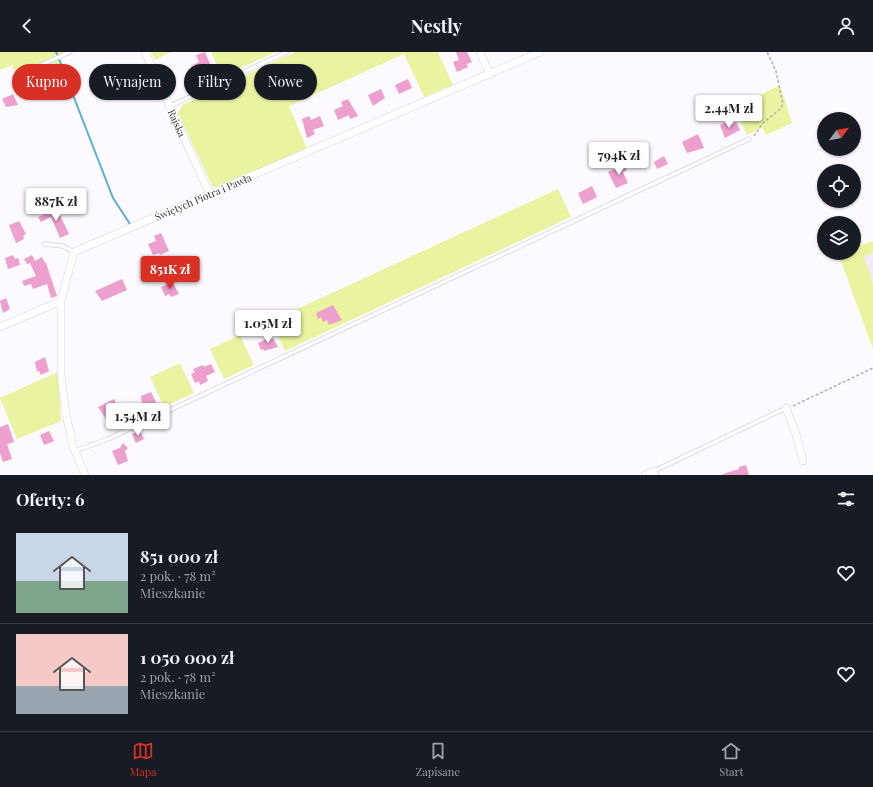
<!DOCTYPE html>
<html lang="pl">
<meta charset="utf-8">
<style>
body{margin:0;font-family:"Playfair Display",serif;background:#20242c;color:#f1f3f6;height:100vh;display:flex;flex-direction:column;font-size:15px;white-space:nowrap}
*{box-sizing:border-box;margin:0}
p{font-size:13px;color:#9ea1a6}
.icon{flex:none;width:22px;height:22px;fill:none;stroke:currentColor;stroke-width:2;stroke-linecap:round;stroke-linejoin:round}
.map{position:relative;height:423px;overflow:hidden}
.side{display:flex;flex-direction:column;background:#171b24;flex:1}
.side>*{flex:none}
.top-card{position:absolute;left:12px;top:12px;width:400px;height:36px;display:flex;gap:8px}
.needle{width:26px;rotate:58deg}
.controls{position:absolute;left:817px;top:60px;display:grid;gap:8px}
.controls a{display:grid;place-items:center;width:44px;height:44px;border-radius:50%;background:#171b24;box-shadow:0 1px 3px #0004;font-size:20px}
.price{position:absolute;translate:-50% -34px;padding:0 9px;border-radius:4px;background:#fff;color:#222;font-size:13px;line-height:26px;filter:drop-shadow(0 1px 2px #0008)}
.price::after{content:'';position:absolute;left:50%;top:24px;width:12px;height:9px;margin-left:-6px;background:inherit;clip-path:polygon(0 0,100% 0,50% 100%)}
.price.current{background:#d93025;color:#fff}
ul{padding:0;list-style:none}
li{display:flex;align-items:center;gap:12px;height:100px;padding:0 16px}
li+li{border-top:1px solid #363941}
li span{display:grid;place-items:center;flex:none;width:112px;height:80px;border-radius:0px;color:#555}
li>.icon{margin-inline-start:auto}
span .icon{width:48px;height:48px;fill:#fffc;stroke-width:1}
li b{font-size:17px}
h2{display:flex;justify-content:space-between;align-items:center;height:48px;padding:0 16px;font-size:17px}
.pill{padding:0 14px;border-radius:18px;background:#171b24;box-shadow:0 1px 3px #0004;font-size:14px;line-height:36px}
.pill.current{background:#d93025;color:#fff}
header{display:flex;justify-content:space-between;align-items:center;height:52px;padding:0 16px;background:#171b24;font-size:18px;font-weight:700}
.menu{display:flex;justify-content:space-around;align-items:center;height:56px;border-top:1px solid #363941;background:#171b24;font-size:11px;color:#9ea1a6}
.menu a{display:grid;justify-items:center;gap:2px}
.menu .current{color:#d93025}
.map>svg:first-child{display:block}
</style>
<header><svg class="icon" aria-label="back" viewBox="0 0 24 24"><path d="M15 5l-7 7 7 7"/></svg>Nestly<svg class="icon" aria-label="person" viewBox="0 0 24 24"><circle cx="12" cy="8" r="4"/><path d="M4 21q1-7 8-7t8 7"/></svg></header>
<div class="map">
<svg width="873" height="423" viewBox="0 0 873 423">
<rect width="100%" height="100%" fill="#fcfafe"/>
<path fill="#f4eafc" d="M 873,190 L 873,245 L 855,197 Z"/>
<path fill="#eaf4a0" d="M 0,0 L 64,0 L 16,22 L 12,13 L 0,18 Z
M 151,0 L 171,0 L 155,8 Z
M 211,0 L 276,0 L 222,24 Z
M 295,0 L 438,0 L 453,33 L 424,45 L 404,2 L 289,54 L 307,97 L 218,135 L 212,134 L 178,61 L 182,53 Z
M 60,7 L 70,30 L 36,45 L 27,22 Z
M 780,33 L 792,71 L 766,83 L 762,75 L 747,83 L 734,56 Z
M 558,137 L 571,165 L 285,299 L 271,269 Z
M 873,189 L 873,201 L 864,204 L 873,232 L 873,297 L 838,201 L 854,201 L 854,195 Z
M 240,283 L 254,313 L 224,327 L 210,297 Z
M 180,311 L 194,341 L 164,355 L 150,325 Z
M 58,320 L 61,369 L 17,387 L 0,346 Z"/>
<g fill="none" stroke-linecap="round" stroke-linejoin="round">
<path stroke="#58afdd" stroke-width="2" d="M 56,0 L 57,2
M 59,7 L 113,146 L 130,172"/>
</g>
<path fill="#eda0cd" d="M 205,0 L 214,21 L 208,24 L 205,19 L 198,22 L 196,18 L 193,19 L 191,14 L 199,10 L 196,3 Z
M 456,0 L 467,0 L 472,10 L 467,12 L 468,15 L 457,20 L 453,10 L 459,8 Z
M 27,23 L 36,45 L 30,47 L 21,26 Z
M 408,27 L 412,36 L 399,42 L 395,33 Z
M 381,37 L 385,46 L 373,54 L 368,43 Z
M 13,42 L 18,53 L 6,55 L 2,47 Z
M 348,47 L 358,64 L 350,67 L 349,63 L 338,68 L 334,58 L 343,54 L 341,50 Z
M 309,64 L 311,68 L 320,64 L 324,74 L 313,78 L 315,82 L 307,86 L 302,67 Z
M 729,69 L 731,73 L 736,70 L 740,78 L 725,86 L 720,73 Z
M 698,82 L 704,96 L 687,101 L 682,90 Z
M 664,104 L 668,112 L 657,117 L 654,110 Z
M 624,113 L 627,118 L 623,120 L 628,131 L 616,136 L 608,120 Z
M 592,134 L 597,145 L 583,152 L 578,141 Z
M 57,157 L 69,182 L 60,186 L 51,165 L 41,170 L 38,165 Z
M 19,169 L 26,182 L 23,184 L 24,187 L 16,191 L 9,173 Z
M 161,181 L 169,199 L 160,203 L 159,201 L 153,203 L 148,192 L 156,189 L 154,184 Z
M 13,203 L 15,207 L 18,206 L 20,213 L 8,217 L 5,206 Z
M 32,203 L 35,209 L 42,205 L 45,211 L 46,211 L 57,244 L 51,246 L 47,232 L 33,237 L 31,232 L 24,234 L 22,229 L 36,224 L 30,211 L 27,212 L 24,207 Z
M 122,227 L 127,238 L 102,249 L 95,239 Z
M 171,231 L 173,231 L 179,242 L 171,245 L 169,242 L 165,244 L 161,235 Z
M 6,246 L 10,257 L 3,261 L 0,249 Z
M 333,253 L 342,268 L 329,273 L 327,268 L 323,270 L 321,265 L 318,267 L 316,261 Z
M 271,285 L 272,287 L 273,286 L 278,295 L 264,299 L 263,297 L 261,298 L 258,291 Z
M 45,305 L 49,319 L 41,323 L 39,319 L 37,320 L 35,310 Z
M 211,312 L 215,320 L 206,324 L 208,329 L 200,333 L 199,329 L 195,331 L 191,322 L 195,320 L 193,317 L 203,313 L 204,315 Z
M 151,340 L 157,352 L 147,356 L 145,352 L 142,352 L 141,344 Z
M 114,347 L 120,359 L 119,360 L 122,368 L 110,373 L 98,355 Z
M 8,372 L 14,390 L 7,392 L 12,407 L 3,410 L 0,401 L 0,375 Z
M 49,379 L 54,389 L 44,393 L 40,383 Z
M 140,379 L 144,387 L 136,391 L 132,382 Z
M 123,391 L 128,396 L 125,399 L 128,409 L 118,413 L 112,399 L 120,396 Z
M 746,413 L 749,423 L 723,423 L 723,422 L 739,417 L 739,415 Z"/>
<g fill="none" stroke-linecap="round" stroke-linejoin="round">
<defs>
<path id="service" d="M 15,25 L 70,0
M 170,54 L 287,0
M 44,192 L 63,194 L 74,200
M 75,399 L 108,387 L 749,87
M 657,423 L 654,419 L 786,356"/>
<path id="minor" d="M 145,0 L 210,143
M 480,0 L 490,23
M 0,275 L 61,249
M 786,356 L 795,379 L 803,409
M 85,423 L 73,395 L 66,362 L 61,323 L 61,249 L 74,200 L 540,0
M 645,423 L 654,419"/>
</defs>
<use href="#service" stroke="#d6d1db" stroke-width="5"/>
<use href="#minor" stroke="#d6d1db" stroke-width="8"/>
<path stroke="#b1afb3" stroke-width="1.5" stroke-dasharray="3 2" stroke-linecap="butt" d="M 754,84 L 763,71 L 780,57 L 783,52 L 776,19 L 767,0
M 793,354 L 873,316"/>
<use href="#service" stroke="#fff" stroke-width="3.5"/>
<use href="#minor" stroke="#fff" stroke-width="7"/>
</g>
<g text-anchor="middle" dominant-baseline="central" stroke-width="3" stroke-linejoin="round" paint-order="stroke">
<g font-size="10" fill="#323034" stroke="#fff">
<text transform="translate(177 71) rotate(66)">Rajska</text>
<text transform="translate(203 145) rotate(-23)">Świętych Piotra i Pawła</text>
</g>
</g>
</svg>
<div class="controls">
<a><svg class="needle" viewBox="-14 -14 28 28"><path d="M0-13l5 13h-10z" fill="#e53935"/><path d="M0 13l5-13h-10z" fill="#9ea1a6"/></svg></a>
<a><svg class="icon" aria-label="locate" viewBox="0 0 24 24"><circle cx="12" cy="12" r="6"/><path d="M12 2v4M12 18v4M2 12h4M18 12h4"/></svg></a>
<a><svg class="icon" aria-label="layers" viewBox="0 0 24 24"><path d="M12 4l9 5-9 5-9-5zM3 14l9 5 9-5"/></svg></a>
</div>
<b class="price" style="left:729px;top:77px">2.44M zł</b>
<b class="price" style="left:619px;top:124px">794K zł</b>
<b class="price" style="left:56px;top:170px">887K zł</b>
<b class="price current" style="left:170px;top:238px">851K zł</b>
<b class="price" style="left:268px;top:292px">1.05M zł</b>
<b class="price" style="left:138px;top:385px">1.54M zł</b>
<div class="top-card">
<a class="pill current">Kupno</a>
<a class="pill">Wynajem</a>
<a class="pill">Filtry</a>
<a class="pill">Nowe</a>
</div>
</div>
<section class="side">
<h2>Oferty: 6<svg class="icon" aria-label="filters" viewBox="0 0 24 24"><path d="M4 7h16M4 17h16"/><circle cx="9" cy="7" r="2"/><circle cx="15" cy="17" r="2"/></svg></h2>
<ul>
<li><span style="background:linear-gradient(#c9d6e8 60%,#7fa58c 0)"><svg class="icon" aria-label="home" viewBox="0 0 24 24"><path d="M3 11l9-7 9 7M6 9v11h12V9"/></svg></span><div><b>851 000 zł</b><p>2 pok. · 78 m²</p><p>Mieszkanie</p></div><svg class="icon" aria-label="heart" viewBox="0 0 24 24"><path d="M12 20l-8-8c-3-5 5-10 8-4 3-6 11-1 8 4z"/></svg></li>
<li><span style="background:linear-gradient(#f6c9c9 65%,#9aa5b1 0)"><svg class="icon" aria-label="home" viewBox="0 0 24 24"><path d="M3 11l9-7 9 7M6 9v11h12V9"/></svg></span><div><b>1 050 000 zł</b><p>2 pok. · 78 m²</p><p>Mieszkanie</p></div><svg class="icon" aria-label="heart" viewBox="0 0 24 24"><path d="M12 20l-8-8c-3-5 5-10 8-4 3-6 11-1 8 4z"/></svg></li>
</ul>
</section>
<nav class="menu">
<a class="current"><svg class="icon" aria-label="map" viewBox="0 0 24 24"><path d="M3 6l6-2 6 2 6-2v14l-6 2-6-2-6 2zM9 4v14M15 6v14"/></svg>Mapa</a>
<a><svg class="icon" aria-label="saved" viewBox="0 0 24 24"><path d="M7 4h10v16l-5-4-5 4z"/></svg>Zapisane</a>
<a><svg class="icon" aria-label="home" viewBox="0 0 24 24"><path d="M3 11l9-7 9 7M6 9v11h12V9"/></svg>Start</a>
</nav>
